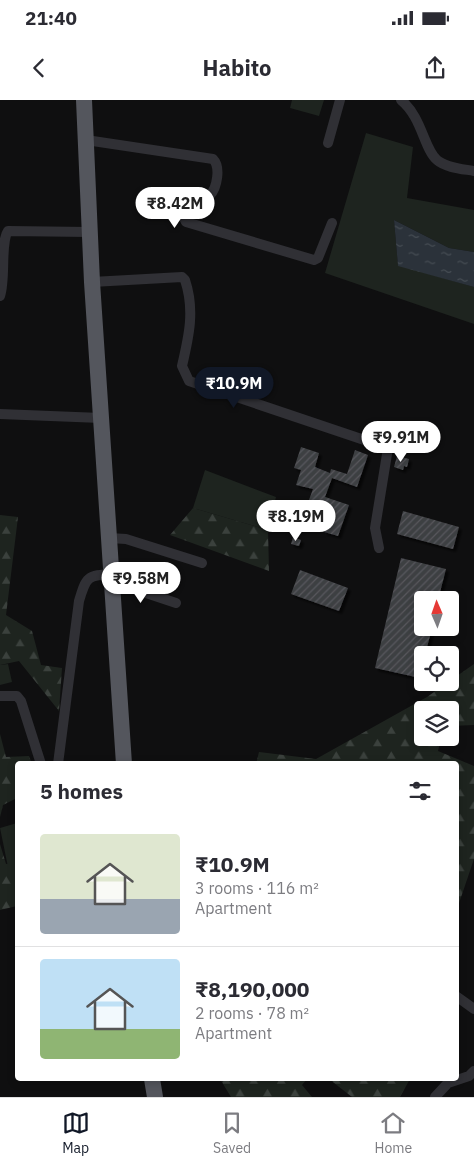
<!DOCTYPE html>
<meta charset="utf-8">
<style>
body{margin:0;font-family:"IBM Plex Sans",sans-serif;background:#f2f2f3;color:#2b2b33;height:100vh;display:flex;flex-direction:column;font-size:19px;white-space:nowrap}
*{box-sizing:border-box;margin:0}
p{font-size:16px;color:#7c7c81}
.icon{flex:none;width:28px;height:28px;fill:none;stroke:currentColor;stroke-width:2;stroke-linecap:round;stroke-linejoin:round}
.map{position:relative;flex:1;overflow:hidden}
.panel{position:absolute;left:15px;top:661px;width:444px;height:320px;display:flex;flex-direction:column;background:#fff;border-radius:5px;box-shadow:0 2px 8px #0003}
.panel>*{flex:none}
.needle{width:32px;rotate:358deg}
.controls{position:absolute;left:414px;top:491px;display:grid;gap:10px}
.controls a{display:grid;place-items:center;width:45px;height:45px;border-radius:5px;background:#fff;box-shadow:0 2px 8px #0003;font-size:25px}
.price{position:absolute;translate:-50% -42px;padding:0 11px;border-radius:18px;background:#fff;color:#222;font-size:16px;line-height:32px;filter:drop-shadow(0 1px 2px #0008)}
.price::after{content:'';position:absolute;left:50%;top:30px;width:15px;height:11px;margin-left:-8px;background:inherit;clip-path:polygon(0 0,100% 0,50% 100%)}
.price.current{background:#111827;color:#fff}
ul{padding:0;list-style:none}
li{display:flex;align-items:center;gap:15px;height:125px;padding:0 25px}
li+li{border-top:1px solid #e1e1e2}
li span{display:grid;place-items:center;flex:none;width:140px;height:100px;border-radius:5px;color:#555}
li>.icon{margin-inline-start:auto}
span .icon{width:60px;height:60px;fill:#fffc;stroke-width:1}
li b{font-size:21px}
h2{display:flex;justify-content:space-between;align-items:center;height:60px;padding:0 25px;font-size:21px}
.status{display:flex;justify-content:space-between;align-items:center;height:35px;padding:0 25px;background:#fff;direction:ltr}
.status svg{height:14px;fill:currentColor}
header{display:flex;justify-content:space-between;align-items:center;height:65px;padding:0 25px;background:#fff;font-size:22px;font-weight:800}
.tab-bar{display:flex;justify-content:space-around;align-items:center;height:70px;border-top:1px solid #e1e1e2;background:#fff;font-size:14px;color:#7c7c81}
.tab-bar a{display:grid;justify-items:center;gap:2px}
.tab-bar .current{color:#111827}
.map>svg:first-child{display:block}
</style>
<div class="status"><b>21:40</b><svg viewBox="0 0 49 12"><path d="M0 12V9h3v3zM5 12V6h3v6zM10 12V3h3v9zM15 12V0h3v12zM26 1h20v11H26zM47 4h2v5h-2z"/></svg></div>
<header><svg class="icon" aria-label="back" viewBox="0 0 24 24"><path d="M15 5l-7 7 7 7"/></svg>Habito<svg class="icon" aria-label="share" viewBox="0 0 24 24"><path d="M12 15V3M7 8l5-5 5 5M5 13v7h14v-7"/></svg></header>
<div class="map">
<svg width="474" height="997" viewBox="0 0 474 997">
<defs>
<pattern id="forest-firs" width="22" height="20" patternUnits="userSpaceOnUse" patternTransform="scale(1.25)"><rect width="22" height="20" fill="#1e241f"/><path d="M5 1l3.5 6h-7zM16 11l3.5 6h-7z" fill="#3b413d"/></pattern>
<pattern id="water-ripples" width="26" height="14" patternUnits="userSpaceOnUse" patternTransform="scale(1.25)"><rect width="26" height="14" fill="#2b323a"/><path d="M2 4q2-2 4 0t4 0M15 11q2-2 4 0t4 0" fill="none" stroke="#464d54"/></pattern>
<pattern id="building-hatch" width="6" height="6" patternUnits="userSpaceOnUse" patternTransform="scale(1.25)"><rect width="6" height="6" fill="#3e3f43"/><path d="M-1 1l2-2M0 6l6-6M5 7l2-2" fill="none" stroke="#57585c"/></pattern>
<filter id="shadow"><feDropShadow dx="3" dy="3" stdDeviation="1" flood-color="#0009"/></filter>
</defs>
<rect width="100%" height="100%" fill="#0f0f10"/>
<path fill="#1e241f" d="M 292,0 L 324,0 L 319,16 L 290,8 Z
M 366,33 L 413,47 L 407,98 L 474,110 L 474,152 L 449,148 L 394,120 L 398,165 L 474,187 L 474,224 L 325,173 Z
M 205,370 L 276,397 L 268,430 L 193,408 Z
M 8,564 L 12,582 L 0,585 L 0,565 Z
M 17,723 L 17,770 L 9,772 L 0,728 Z"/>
<path fill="url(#forest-firs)" d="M 193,408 L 268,430 L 269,471 L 170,435 Z
M 0,415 L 18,417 L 6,515 L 32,531 L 41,565 L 62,568 L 59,611 L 19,561 L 0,565 Z
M 474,564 L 474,625 L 450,626 L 450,610 L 422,610 L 422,638 L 441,638 L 438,651 L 474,666 L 474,759 L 456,812 L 456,664 L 256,664 L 259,652 L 316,659 L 427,597 Z
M 0,634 L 6,657 L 29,656 L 32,664 L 18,664 L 17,698 L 3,705 L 0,717 Z
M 0,744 L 6,764 L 18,763 L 17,806 L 0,810 Z
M 220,979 L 307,979 L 302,985 L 312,997 L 231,997 Z
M 329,979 L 410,979 L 400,997 L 352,997 Z"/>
<path fill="url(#water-ripples)" d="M 394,120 L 449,148 L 474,152 L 474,187 L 398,166 Z"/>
<path fill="url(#building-hatch)" filter="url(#shadow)" d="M 301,347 L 319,353 L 315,367 L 330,373 L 331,369 L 347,374 L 355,350 L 368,355 L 357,387 L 332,378 L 325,397 L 349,405 L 338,436 L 324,432 L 332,410 L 317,405 L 312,419 L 303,416 L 313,389 L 296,385 L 301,370 L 294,368 Z
M 397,356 L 409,359 L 407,367 L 404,366 L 403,370 L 394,367 Z
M 289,406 L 300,409 L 294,429 L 282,425 Z
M 403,411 L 459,427 L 453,449 L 397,434 Z
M 293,437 L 301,440 L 299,446 L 291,444 Z
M 401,458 L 446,469 L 438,500 L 422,500 L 422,528 L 432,528 L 425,555 L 422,555 L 420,578 L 375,568 Z
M 300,470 L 348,488 L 339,511 L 291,494 Z"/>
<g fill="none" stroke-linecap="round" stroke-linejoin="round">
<path stroke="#303035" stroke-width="10" d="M 401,0 C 422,17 424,49 437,60 C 446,68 463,69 474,71
M 86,40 L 213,59 C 221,67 217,88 210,95 L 190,94 L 184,118 L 186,122 L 314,160 L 318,158 L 332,123
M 328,43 L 340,0
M 92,182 L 182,177 L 185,180 C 195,210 189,236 182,266 L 189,281 L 388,348 L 375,428 L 379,448
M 0,196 C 6,179 0,142 8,131 L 89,132
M 0,314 L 101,318
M 109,438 L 126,439 L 202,463
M 113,482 L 176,503
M 0,596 L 17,596 L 21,601 L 41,664
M 58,664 L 79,501 C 86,477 87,475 113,474
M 456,896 L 474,909
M 435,997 L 448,983 L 469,976 L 474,971"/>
<path stroke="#54565d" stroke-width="16" d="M 84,0 L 92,182 L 124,664
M 152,979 L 155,997"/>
</g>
</svg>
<div class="controls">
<a><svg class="needle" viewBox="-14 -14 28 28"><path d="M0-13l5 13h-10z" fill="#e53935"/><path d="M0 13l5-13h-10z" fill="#7c7c81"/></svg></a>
<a><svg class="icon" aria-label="locate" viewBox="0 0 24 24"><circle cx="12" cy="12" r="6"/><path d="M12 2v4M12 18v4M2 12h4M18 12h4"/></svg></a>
<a><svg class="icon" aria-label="layers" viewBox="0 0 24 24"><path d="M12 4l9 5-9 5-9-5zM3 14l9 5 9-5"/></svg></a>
</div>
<b class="price" style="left:175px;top:129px">₹8.42M</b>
<b class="price current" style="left:234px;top:309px">₹10.9M</b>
<b class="price" style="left:401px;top:363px">₹9.91M</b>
<b class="price" style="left:296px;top:442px">₹8.19M</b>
<b class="price" style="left:141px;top:504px">₹9.58M</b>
<section class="panel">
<h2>5 homes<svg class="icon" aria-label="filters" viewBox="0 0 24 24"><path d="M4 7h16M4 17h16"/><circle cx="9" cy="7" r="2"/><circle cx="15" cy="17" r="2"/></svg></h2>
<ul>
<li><span style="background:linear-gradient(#dfe7d0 65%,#9aa5b1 0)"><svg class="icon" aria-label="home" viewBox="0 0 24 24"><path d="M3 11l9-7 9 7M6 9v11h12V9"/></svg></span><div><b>₹10.9M</b><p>3 rooms · 116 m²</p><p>Apartment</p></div></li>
<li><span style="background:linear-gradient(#bfe0f5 70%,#8fb573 0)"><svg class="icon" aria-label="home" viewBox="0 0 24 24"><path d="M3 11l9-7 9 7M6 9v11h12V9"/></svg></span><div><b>₹8,190,000</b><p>2 rooms · 78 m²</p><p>Apartment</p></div></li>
</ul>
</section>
</div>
<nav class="tab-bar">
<a class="current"><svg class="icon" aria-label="map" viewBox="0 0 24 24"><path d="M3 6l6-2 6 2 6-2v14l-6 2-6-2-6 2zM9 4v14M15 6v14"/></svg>Map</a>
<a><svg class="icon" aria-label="saved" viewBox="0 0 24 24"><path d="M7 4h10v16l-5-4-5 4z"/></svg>Saved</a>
<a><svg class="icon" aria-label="home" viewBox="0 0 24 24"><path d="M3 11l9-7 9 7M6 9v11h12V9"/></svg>Home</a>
</nav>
